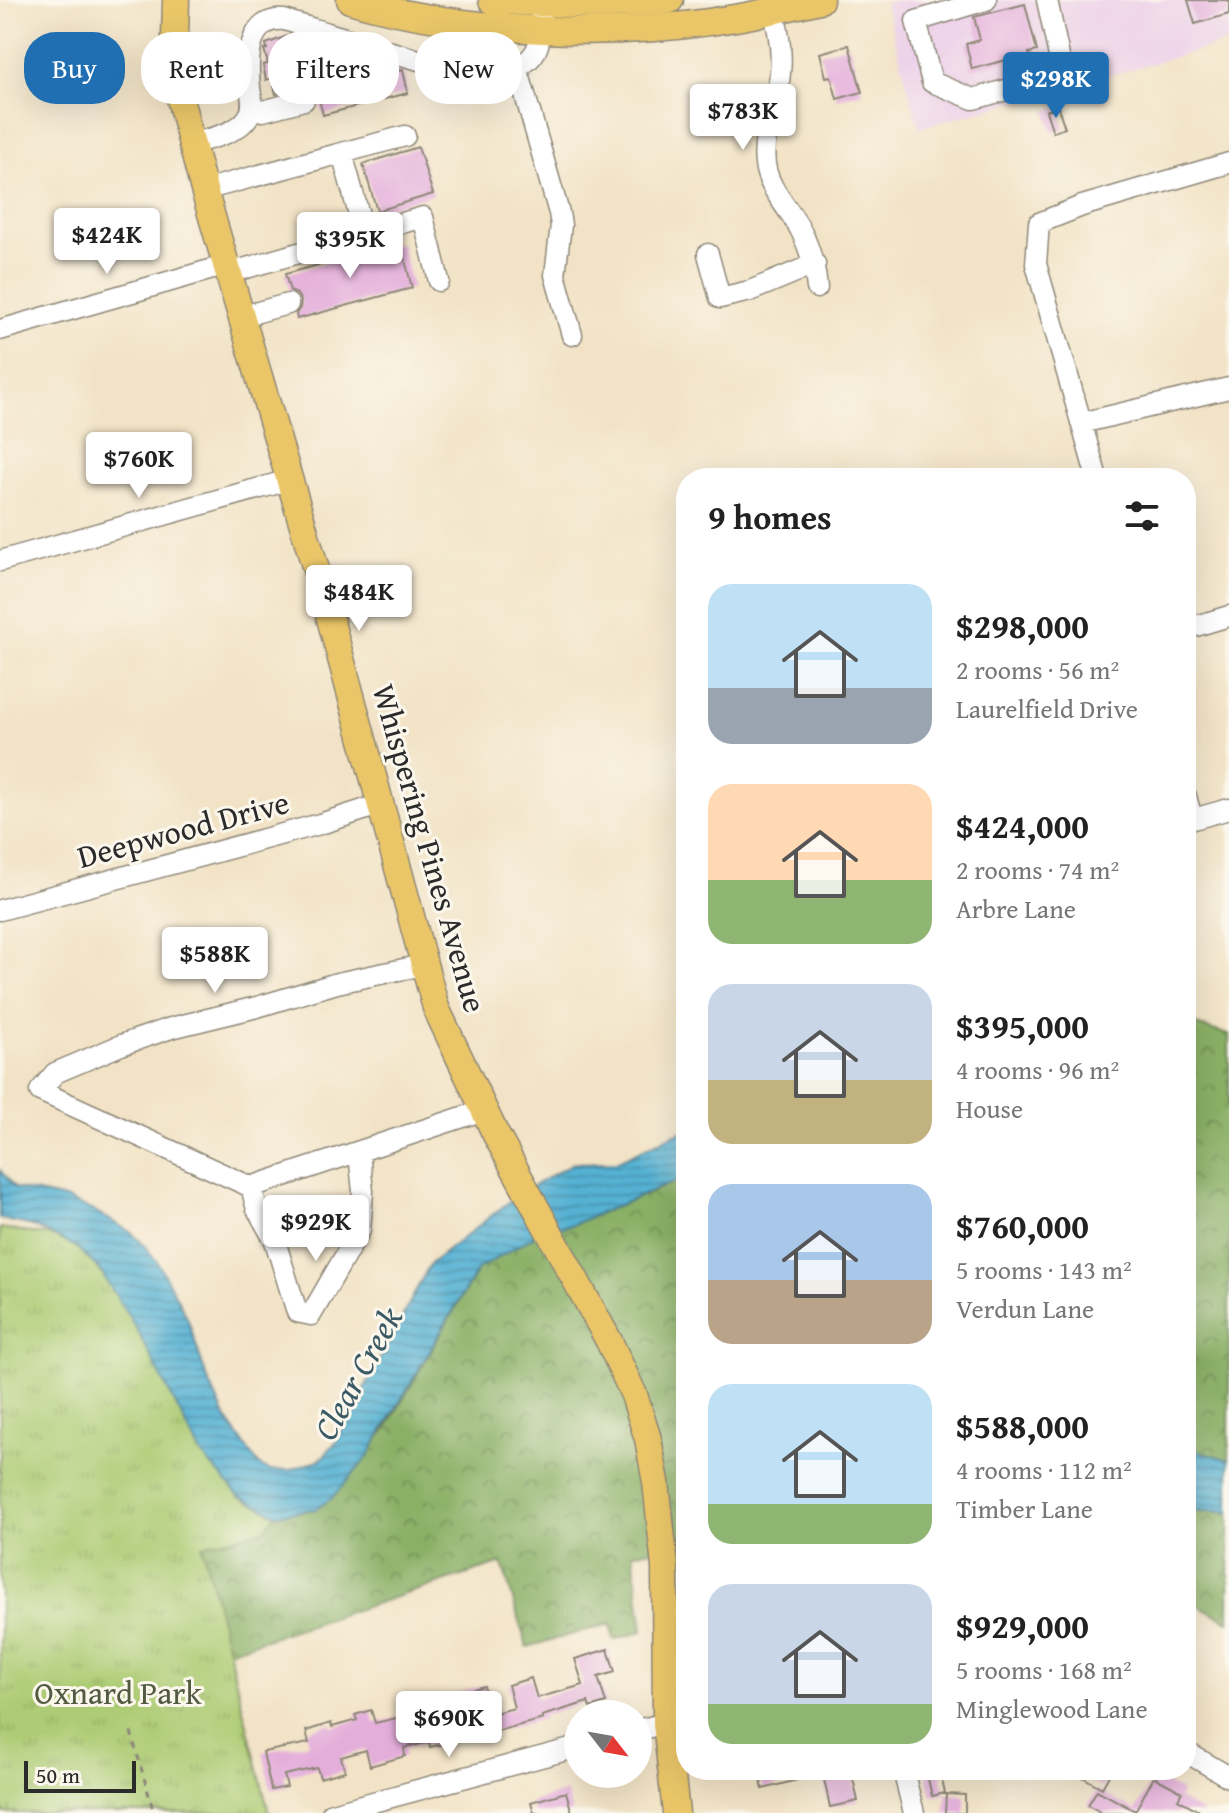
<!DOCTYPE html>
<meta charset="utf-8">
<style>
body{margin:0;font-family:"Gentium Book Plus",serif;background:#f6f6f6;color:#222;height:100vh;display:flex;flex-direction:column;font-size:30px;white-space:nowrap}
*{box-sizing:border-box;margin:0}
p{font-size:26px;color:#767676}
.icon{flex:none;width:44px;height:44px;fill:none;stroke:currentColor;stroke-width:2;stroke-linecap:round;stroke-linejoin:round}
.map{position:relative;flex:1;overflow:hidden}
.sheet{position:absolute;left:676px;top:468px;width:520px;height:1312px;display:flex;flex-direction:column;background:#fff;border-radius:32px;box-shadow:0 8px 32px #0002}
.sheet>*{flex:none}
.top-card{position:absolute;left:24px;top:32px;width:532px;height:72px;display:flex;gap:16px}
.needle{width:52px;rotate:121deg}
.fabs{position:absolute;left:564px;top:1700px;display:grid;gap:16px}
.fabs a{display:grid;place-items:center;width:88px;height:88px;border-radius:50%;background:#fff;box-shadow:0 8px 32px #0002;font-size:40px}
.scale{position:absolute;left:24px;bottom:20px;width:112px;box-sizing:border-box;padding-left:8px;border:4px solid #2b2b2b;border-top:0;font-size:22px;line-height:28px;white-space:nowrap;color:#2b2b2b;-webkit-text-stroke:6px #fbf7ec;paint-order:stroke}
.price{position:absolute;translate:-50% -68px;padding:0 18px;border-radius:8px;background:#fff;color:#222;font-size:26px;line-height:52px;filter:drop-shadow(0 2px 4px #0008)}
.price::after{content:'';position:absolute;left:50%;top:48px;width:24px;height:18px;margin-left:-12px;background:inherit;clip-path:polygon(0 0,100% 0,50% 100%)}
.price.on{background:#1f6fb2;color:#fff}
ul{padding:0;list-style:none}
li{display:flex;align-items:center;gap:24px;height:200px;padding:0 32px}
li span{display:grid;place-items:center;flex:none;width:224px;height:160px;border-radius:24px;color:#555}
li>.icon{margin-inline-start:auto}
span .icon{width:96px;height:96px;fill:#fffc;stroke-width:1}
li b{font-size:34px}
h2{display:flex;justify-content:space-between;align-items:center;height:96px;padding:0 32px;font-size:34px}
.tag{padding:0 28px;border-radius:32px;background:#fff;box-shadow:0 8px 32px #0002;font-size:28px;line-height:72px}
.tag.on{background:#1f6fb2;color:#fff}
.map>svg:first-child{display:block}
</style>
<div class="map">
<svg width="1229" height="1813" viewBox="0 0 1229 1813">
<defs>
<pattern id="forest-crowns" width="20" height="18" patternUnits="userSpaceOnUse" patternTransform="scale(2)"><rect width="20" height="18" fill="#8ab066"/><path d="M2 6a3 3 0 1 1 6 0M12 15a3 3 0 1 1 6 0" fill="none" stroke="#718f54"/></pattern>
<pattern id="park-tufts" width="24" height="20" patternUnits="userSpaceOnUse" patternTransform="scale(2)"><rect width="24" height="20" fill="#adcc74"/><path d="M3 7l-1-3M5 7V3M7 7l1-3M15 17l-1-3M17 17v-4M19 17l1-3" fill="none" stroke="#95af65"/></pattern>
<pattern id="water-rules" width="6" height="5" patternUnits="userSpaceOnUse" patternTransform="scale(2)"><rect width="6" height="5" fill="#55b1d3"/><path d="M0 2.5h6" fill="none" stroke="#4790ab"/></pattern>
</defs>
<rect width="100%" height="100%" fill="#fbf7ec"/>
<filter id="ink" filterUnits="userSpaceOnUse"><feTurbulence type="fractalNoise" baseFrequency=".0125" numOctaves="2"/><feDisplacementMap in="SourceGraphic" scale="16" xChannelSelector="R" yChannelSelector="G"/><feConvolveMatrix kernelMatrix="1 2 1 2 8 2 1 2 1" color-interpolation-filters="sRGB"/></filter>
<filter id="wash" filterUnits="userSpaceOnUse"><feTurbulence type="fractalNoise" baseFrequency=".006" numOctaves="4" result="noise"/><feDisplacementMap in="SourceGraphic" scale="32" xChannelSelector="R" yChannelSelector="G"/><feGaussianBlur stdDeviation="1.8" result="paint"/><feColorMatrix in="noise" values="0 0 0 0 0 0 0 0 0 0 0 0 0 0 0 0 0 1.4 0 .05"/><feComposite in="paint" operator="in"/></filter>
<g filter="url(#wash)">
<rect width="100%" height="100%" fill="#f2e3c6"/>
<path fill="#edd1e9" d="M 897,0 L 1229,0 L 1229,42 L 919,128 L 885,3 Z"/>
<path fill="url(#forest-crowns)" stroke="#5a6e48" stroke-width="2" d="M 1186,1022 L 1229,1035 L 1229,1460 L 1186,1447 Z
M 686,1177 L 686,1544 L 633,1553 L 643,1631 L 614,1640 L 610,1624 L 527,1647 L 502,1563 L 228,1651 L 202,1545 L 264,1530 L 276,1514 L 316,1509 L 386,1429 L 477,1270 L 538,1234 L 574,1224 Z
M 1186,1510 L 1229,1512 L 1229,1621 L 1186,1599 Z"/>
<path fill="url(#park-tufts)" stroke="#6c7c50" stroke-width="2" d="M 0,1228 L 77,1240 L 125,1293 L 239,1496 L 276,1514 L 264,1530 L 202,1545 L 269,1813 L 0,1813 Z"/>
<path fill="url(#water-rules)" stroke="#406e7f" stroke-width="2" d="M 686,1129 L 686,1177 L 574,1224 L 538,1234 L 477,1270 L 367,1458 L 332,1498 L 316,1509 L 276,1514 L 239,1496 L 201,1454 L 136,1328 L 99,1269 L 76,1247 L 33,1226 L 0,1219 L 0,1170 L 15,1188 L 65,1199 L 98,1213 L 132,1233 L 143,1244 L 158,1263 L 187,1317 L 206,1375 L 225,1417 L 259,1465 L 269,1471 L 291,1470 L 321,1459 L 336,1442 L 430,1264 L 519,1194 L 573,1163 L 616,1162 Z
M 1186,1447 L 1229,1460 L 1229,1512 L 1186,1510 Z"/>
<g id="blocks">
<path fill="#e4aedb" d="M 1188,0 L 1229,0 L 1229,14 L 1195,24 Z
M 1025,4 L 1037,51 L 1029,53 L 1033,69 L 1010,75 L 1006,60 L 972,69 L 966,44 L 980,40 L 974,17 Z
M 290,35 L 312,42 L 316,61 L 348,52 L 352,56 L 356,55 L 357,58 L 361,57 L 366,76 L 398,68 L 399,71 L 403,70 L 408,93 L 323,115 L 315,84 L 276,94 L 272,78 L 266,80 L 263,65 L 268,64 L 264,49 L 267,49 L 266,44 Z
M 849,45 L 862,92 L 837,99 L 831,76 L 826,77 L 820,53 Z
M 1058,107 L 1065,128 L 1053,132 L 1046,111 Z
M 418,147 L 433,194 L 377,211 L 363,164 Z
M 401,243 L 412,288 L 297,319 L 296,314 L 300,308 L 301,301 L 297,294 L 290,291 L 285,274 Z
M 608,1649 L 615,1672 L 598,1677 L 606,1703 L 590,1708 L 588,1702 L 542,1716 L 543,1719 L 470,1738 L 466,1725 L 441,1731 L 444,1744 L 430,1747 L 429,1742 L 404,1748 L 405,1756 L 370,1766 L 366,1750 L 341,1757 L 345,1771 L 320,1778 L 317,1768 L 284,1775 L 287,1787 L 271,1790 L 263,1752 L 309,1743 L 306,1731 L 331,1723 L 332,1727 L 357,1720 L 355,1715 L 371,1710 L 375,1723 L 422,1712 L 420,1702 L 434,1698 L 436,1706 L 460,1701 L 458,1693 L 484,1686 L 491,1714 L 514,1708 L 508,1685 L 531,1678 L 537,1698 L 583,1685 L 575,1659 Z
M 758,1770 L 794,1770 L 797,1780 L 763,1789 Z
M 822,1770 L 851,1770 L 858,1801 L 830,1807 Z
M 926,1770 L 940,1770 L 945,1793 L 932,1796 Z
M 1070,1770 L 1112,1770 L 1102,1788 Z
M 1154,1777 L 1182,1792 L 1178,1799 L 1203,1813 L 1102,1813 L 1088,1805 L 1097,1790 L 1135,1811 Z
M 566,1792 L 572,1813 L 534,1813 L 531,1802 Z
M 946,1794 L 965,1795 L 965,1813 L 945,1813 Z"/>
</g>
</g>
<g filter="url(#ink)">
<use href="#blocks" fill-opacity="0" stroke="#8e8778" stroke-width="2"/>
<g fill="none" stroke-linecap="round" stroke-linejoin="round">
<defs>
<path id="minor" d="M 771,0 C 777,24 783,49 780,73 C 778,105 761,132 765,164 C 768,189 789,208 800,229 C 810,248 815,267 817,288
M 986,0 L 916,21 L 932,82 L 973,99 L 1050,78 L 1060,61 L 1047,0
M 517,67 L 559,213 L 561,225 L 555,275 L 572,335
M 253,109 L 263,111 L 304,100
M 192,144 C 210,138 237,134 248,117 C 255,108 251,97 250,87 C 247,59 248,17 284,20 L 476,77 C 497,75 528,70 537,48 C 541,39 540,26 541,16
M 342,153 L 364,233
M 204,190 L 405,136
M 708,254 L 720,298 L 750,291 L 815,264
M 229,273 L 423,217 L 439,281
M 243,316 L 288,304
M 0,330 L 227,265
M 1081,423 L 1229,388
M 1097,478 L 1036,264 L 1039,223 L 1082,206 L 1229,163
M 0,561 L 289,480
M 1186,629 L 1229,616
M 1186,796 L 1192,819
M 1186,821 L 1229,809
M 0,910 L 320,824 L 382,804
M 423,965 L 337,983 L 257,1007 L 171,1028 L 121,1045 L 55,1073 L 40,1091 L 251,1187 L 484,1110
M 251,1187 L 257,1209 L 275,1241 L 297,1312 L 311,1315 L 360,1230 L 363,1192 L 359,1153
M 668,1681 L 686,1676
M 638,1730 L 666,1723
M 1186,1752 L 1229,1777
M 903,1770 L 914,1813
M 332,1813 L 578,1747"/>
<path id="major" d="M 176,0 L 175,38 L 179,95 L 204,190 L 325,600 L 436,1008 L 495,1133 L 609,1341 L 634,1395 L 648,1439 L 656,1482 L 665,1567 L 666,1723 L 676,1813
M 350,0 C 392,13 437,20 481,25 C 598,38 706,29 820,0
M 492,0 C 551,5 611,7 670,0"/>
</defs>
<use href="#minor" stroke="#8e8778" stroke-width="23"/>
<use href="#major" stroke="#8e8778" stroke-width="29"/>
<path stroke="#8e8778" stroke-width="3" stroke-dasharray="6 6" stroke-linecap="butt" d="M 131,1732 L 154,1813"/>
<use href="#minor" stroke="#fff" stroke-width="20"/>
<use href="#major" stroke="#eac669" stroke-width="26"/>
</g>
</g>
<g text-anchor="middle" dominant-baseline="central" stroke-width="6" stroke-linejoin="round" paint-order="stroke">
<g font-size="32" fill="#2b2b2b" stroke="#fbf7ec">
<text transform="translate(183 829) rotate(-15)">Deepwood Drive</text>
<text transform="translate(430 848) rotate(74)">Whispering Pines Avenue</text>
</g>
<g font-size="32" fill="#525b41" stroke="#fbf7ec">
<text x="118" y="1692">Oxnard Park</text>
</g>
<g font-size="34" font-style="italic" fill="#3a5a66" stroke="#fbf7ec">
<text transform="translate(357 1373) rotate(-61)">Clear Creek</text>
</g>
</g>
</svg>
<div class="fabs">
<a><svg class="needle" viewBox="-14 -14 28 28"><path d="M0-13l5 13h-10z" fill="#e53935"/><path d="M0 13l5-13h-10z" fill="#767676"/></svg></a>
</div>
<div class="scale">50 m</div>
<b class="price on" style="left:1056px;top:120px">$298K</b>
<b class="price" style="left:743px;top:152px">$783K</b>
<b class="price" style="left:107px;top:276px">$424K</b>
<b class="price" style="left:350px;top:280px">$395K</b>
<b class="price" style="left:139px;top:500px">$760K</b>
<b class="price" style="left:359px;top:633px">$484K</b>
<b class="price" style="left:215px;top:995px">$588K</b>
<b class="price" style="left:316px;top:1263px">$929K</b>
<b class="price" style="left:449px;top:1759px">$690K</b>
<div class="top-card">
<a class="tag on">Buy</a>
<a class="tag">Rent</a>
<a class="tag">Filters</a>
<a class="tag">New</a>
</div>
<section class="sheet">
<h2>9 homes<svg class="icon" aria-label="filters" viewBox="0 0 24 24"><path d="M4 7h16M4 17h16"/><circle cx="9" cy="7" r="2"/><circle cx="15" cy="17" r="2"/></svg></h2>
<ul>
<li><span style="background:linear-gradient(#bfe0f5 65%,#9aa5b1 0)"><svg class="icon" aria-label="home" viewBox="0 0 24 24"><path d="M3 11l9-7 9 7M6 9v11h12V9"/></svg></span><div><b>$298,000</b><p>2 rooms · 56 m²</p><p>Laurelfield Drive</p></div></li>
<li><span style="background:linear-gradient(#ffd9b3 60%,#8fb573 0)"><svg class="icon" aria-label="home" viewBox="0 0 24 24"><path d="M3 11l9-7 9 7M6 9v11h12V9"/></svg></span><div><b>$424,000</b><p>2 rooms · 74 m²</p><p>Arbre Lane</p></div></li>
<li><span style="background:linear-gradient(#c9d6e8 60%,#c2b280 0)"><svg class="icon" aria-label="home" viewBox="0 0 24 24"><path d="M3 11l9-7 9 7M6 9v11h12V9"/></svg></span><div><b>$395,000</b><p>4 rooms · 96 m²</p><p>House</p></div></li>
<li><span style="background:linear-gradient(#a9c7e8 60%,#b9a48a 0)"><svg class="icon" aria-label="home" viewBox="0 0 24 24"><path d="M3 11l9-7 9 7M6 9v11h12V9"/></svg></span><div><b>$760,000</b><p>5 rooms · 143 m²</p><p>Verdun Lane</p></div></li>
<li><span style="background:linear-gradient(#bfe0f5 75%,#8fb573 0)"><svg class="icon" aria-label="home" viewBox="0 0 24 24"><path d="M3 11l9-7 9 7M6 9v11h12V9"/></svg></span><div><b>$588,000</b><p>4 rooms · 112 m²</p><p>Timber Lane</p></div></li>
<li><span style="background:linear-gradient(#c9d6e8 75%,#8fb573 0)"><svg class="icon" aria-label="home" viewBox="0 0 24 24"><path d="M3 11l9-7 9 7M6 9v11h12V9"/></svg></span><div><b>$929,000</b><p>5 rooms · 168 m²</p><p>Minglewood Lane</p></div></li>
</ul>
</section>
</div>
